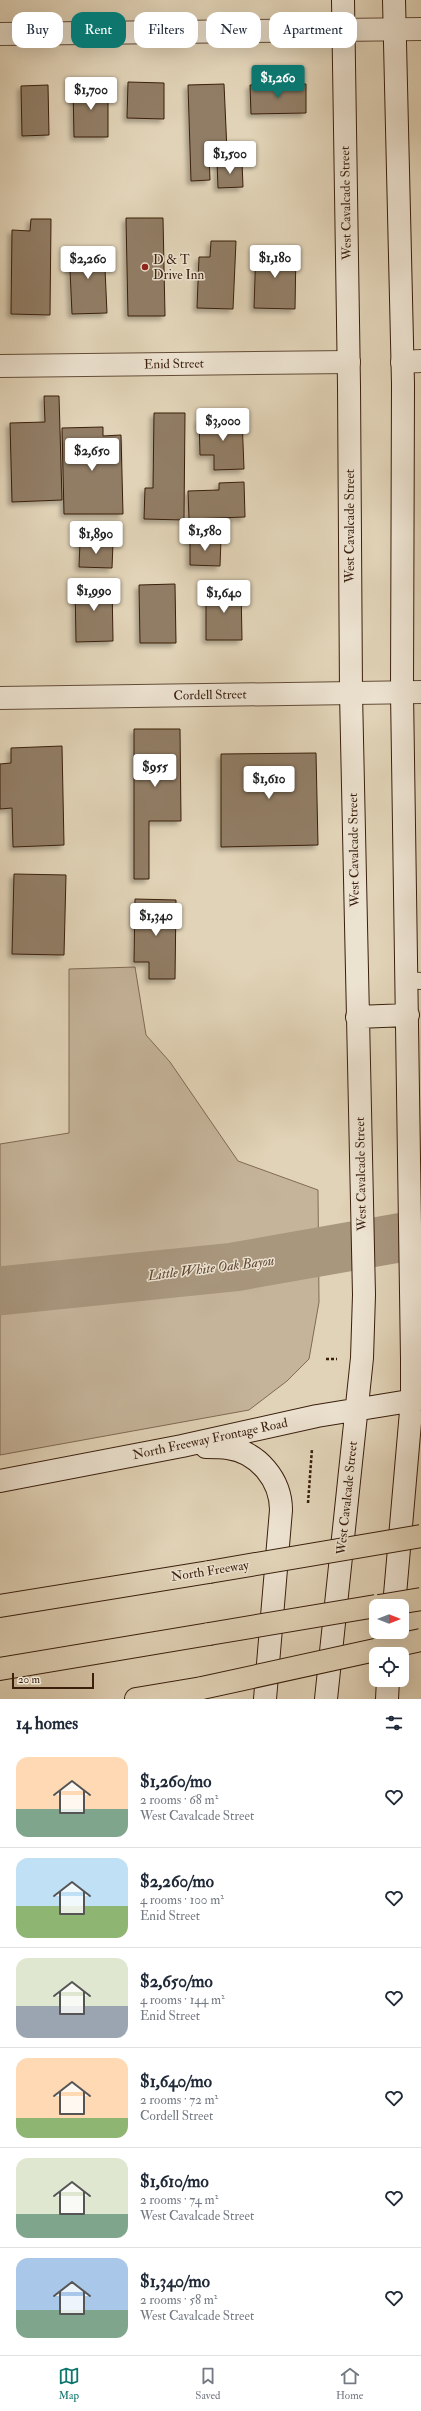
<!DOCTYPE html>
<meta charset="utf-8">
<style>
body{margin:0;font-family:"IM FELL Double Pica",serif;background:#f6f6f7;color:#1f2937;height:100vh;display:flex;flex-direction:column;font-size:15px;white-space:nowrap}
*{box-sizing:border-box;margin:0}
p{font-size:13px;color:#747a83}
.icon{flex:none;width:22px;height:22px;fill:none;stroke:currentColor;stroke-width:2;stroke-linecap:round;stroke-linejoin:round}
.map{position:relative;height:1699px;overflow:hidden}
.panel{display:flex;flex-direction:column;background:#fff;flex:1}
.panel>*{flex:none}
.hud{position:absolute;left:12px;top:12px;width:397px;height:36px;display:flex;gap:8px}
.needle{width:26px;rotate:90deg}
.controls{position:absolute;left:369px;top:1599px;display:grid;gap:8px}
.controls a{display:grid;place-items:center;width:40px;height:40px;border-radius:8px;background:#fff;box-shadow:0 4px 16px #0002;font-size:20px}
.scale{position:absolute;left:12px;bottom:10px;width:82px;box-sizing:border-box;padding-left:4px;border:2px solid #3a1f0d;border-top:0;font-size:11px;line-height:14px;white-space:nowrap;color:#3a1f0d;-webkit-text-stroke:3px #ece2d0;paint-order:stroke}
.price{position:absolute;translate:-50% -34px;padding:0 9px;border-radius:4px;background:#fff;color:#222;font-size:13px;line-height:26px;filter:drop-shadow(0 1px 2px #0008)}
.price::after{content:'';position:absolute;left:50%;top:24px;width:12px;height:9px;margin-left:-6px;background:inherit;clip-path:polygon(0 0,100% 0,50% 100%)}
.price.active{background:#0f766e;color:#fff}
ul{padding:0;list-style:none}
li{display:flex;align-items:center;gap:12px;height:100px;padding:0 16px}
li+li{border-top:1px solid #e0e1e3}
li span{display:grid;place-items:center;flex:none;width:112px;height:80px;border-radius:12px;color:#555}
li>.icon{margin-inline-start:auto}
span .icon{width:48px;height:48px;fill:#fffc;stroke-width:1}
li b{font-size:17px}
h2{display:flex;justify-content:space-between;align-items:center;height:48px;padding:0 16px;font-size:17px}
.chip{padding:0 14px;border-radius:12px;background:#fff;box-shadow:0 4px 16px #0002;font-size:14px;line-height:36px}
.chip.active{background:#0f766e;color:#fff}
.tab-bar{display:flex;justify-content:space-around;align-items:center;height:56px;border-top:1px solid #e0e1e3;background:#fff;font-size:11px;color:#747a83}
.tab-bar a{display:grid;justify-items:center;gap:2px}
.tab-bar .active{color:#0f766e}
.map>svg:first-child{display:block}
</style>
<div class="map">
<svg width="421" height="1699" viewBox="0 0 421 1699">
<defs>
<filter id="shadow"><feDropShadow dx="-3.5" dy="3.5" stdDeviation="2" flood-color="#0004"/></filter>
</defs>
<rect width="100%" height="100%" fill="#e1d3b7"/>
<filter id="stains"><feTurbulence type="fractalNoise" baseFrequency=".005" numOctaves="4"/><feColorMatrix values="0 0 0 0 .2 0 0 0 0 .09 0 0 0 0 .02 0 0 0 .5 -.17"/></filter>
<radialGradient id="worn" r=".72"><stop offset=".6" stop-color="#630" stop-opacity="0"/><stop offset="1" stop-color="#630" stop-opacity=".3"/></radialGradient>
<path fill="#c5b49a" stroke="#806a54" d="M 135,967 L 146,1035 L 170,1062 L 238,1161 L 318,1190 L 319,1302 L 309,1359 L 287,1381 L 249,1410 L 0,1455 L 0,1144 L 69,1133 L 69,969 Z"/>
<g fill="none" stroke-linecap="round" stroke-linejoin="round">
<path stroke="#a8967d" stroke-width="49" d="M 0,1291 L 234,1267 L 421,1234"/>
</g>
<path fill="#917d65" stroke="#3a1f0d" filter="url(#shadow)" d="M 128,82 L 164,83 L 164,119 L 127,118 Z
M 224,84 L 227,151 L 209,152 L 210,180 L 191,181 L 188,85 Z
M 306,84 L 306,113 L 251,114 L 250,85 Z
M 48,85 L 49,135 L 22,136 L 21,86 Z
M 73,86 L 108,86 L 108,137 L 74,137 Z
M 217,162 L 242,162 L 243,187 L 218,188 Z
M 126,218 L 163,218 L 165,316 L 128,316 Z
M 31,219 L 51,219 L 50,315 L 11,314 L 12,230 L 30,231 Z
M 211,241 L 236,241 L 233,309 L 197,308 L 199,257 L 210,257 Z
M 104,247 L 107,313 L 72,314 L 69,248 Z
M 256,248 L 296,249 L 295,309 L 254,308 Z
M 44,396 L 59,396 L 62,500 L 12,502 L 10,423 L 45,422 Z
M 154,413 L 185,413 L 184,520 L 144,519 L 145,488 L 153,488 Z
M 242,418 L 244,469 L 214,470 L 214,455 L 200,455 L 199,419 Z
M 103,427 L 103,436 L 121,435 L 123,514 L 64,514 L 62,428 Z
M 244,482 L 245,517 L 189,519 L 188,491 L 219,490 L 219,483 Z
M 190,538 L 221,539 L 220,566 L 190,565 Z
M 80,542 L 113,543 L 112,568 L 79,567 Z
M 75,583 L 112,583 L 113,641 L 76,642 Z
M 175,584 L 176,643 L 140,643 L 139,585 Z
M 241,587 L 242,640 L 206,640 L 206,588 Z
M 134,729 L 180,729 L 181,821 L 149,821 L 149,879 L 134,879 Z
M 62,746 L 64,845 L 13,847 L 12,808 L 0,809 L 0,764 L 11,763 L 11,748 Z
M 316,753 L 318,845 L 221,847 L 221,754 Z
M 14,874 L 66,875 L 64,955 L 12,954 Z
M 135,899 L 176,900 L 175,979 L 149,979 L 149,962 L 134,962 Z"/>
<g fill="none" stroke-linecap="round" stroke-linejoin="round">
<defs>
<path id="service" d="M 408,980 L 421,981"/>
<path id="minor" d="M 0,34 L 421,29
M 402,362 L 421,361
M 0,366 L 349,362
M 0,698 L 421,692"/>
<path id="secondary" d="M 357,1017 L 408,1015
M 206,1447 C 213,1447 221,1447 228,1448 C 258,1452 281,1480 281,1510 L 265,1699
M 0,1481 L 182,1446 L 317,1416 L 421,1399
M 394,1606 L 412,1400 L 412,1359 L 402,692 L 403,384 L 394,0
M 390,1654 L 392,1632
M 326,1699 L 362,1358 L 364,1295 L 351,693 L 349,386 L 343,0
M 387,1699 L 388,1680"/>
<path id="motorway" d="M 0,1606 L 209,1572
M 0,1669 L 209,1634
M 136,1699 L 202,1688"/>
</defs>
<use href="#service" stroke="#644c38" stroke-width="18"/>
<use href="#minor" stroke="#644c38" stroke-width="24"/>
<use href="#secondary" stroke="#3a1f0d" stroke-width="24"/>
<use href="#motorway" stroke="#3a1f0d" stroke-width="24"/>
<path stroke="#3a1f0d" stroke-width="2.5" stroke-dasharray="3 2" stroke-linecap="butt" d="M 326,1359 L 337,1359
M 308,1503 L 312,1449"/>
<use href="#service" stroke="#ece2d0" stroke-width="16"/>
<use href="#minor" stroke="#ece2d0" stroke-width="22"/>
<use href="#secondary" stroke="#ece2d0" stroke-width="22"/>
<use href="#motorway" stroke="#e1d3b7" stroke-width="22"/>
<defs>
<path id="motorway-bridge" d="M 209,1572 L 421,1536
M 379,1606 L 421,1599
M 209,1634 L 376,1606
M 202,1688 L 421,1640"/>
</defs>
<use href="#motorway-bridge" stroke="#3a1f0d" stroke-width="24" stroke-linecap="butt"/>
<use href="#motorway-bridge" stroke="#e1d3b7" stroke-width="22"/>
</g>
<circle fill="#8f2418" stroke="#ece2d0" stroke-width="1.5" cx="145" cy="267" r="4"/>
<g text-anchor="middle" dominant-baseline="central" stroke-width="3" stroke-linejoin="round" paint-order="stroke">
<g font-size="13" fill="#3a1f0d" stroke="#ece2d0">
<text transform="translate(346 203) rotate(-91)">West Cavalcade Street</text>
<text transform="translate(174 364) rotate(-1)">Enid Street</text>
<text transform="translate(350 526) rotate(-90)">West Cavalcade Street</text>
<text transform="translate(210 695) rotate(-1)">Cordell Street</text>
<text transform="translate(354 850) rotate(-91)">West Cavalcade Street</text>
<text transform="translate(361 1174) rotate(-91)">West Cavalcade Street</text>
<text transform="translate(210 1439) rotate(-12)">North Freeway Frontage Road</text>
<text transform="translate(347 1498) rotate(-84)">West Cavalcade Street</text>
<text transform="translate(210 1571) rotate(-9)">North Freeway</text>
</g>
<g font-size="13" fill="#3a1f0d" stroke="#ece2d0" text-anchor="start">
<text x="153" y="260">D &amp; T<tspan x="153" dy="15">Drive Inn</tspan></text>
</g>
<g font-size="14" font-style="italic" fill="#604934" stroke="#ece2d0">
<text transform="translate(211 1268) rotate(-7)">Little White Oak Bayou</text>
</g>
</g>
<rect width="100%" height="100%" filter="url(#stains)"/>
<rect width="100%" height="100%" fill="url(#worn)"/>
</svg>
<div class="controls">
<a><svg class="needle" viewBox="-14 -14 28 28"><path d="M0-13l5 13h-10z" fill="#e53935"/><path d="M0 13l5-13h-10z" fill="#747a83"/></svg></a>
<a><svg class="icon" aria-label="locate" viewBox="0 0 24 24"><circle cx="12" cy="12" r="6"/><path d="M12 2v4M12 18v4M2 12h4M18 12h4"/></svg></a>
</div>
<div class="scale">20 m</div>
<b class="price active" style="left:278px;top:99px">$1,260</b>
<b class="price" style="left:91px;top:111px">$1,700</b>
<b class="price" style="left:230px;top:175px">$1,500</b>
<b class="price" style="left:275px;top:279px">$1,180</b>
<b class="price" style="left:88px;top:280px">$2,260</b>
<b class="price" style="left:223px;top:442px">$3,000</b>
<b class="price" style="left:92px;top:472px">$2,650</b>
<b class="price" style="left:205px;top:552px">$1,580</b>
<b class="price" style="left:96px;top:555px">$1,890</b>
<b class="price" style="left:94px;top:612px">$1,990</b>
<b class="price" style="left:224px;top:614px">$1,640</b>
<b class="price" style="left:155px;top:788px">$955</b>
<b class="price" style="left:269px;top:800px">$1,610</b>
<b class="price" style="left:156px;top:937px">$1,340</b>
<div class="hud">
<a class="chip">Buy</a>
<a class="chip active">Rent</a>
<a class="chip">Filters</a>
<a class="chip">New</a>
<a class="chip">Apartment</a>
</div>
</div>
<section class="panel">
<h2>14 homes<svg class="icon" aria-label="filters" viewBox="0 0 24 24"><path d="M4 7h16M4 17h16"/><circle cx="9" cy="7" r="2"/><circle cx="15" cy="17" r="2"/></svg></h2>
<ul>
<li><span style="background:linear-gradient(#ffd9b3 65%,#7fa58c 0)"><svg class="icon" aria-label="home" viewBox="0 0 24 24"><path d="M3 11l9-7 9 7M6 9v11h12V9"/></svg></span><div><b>$1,260/mo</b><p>2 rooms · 68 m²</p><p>West Cavalcade Street</p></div><svg class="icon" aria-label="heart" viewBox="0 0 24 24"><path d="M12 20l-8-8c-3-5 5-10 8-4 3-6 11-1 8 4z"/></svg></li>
<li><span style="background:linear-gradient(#bfe0f5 60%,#8fb573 0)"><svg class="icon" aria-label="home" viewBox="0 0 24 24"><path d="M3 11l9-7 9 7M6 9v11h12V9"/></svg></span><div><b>$2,260/mo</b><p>4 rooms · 100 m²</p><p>Enid Street</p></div><svg class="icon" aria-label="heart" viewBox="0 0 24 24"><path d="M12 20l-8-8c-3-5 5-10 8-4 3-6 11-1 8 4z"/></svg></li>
<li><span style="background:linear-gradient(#dfe7d0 60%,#9aa5b1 0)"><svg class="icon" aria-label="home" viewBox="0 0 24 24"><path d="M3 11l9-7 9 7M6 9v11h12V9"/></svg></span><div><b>$2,650/mo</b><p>4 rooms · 144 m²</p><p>Enid Street</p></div><svg class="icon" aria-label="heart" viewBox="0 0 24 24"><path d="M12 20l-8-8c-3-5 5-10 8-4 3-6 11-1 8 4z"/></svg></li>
<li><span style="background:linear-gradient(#ffd9b3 75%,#8fb573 0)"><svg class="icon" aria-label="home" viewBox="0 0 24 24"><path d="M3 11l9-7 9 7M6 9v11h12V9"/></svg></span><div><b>$1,640/mo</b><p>2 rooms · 72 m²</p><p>Cordell Street</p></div><svg class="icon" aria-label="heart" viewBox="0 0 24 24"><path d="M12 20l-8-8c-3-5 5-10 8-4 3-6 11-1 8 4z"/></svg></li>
<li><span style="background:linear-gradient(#dfe7d0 70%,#7fa58c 0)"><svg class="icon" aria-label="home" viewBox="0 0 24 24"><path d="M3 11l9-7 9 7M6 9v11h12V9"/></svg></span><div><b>$1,610/mo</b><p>2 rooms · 74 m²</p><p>West Cavalcade Street</p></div><svg class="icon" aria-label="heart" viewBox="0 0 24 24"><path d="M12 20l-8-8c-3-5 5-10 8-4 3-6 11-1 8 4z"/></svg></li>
<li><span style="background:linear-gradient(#a9c7e8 65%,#7fa58c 0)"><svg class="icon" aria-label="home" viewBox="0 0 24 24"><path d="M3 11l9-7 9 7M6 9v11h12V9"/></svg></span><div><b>$1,340/mo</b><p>2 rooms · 58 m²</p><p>West Cavalcade Street</p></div><svg class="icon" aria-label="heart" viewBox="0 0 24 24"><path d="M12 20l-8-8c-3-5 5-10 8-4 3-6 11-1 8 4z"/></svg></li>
</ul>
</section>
<nav class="tab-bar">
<a class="active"><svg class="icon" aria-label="map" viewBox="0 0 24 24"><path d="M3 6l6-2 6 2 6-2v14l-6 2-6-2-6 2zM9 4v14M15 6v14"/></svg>Map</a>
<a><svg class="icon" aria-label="saved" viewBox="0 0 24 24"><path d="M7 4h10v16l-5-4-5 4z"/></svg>Saved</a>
<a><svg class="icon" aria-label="home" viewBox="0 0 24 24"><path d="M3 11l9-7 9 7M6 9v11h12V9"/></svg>Home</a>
</nav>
